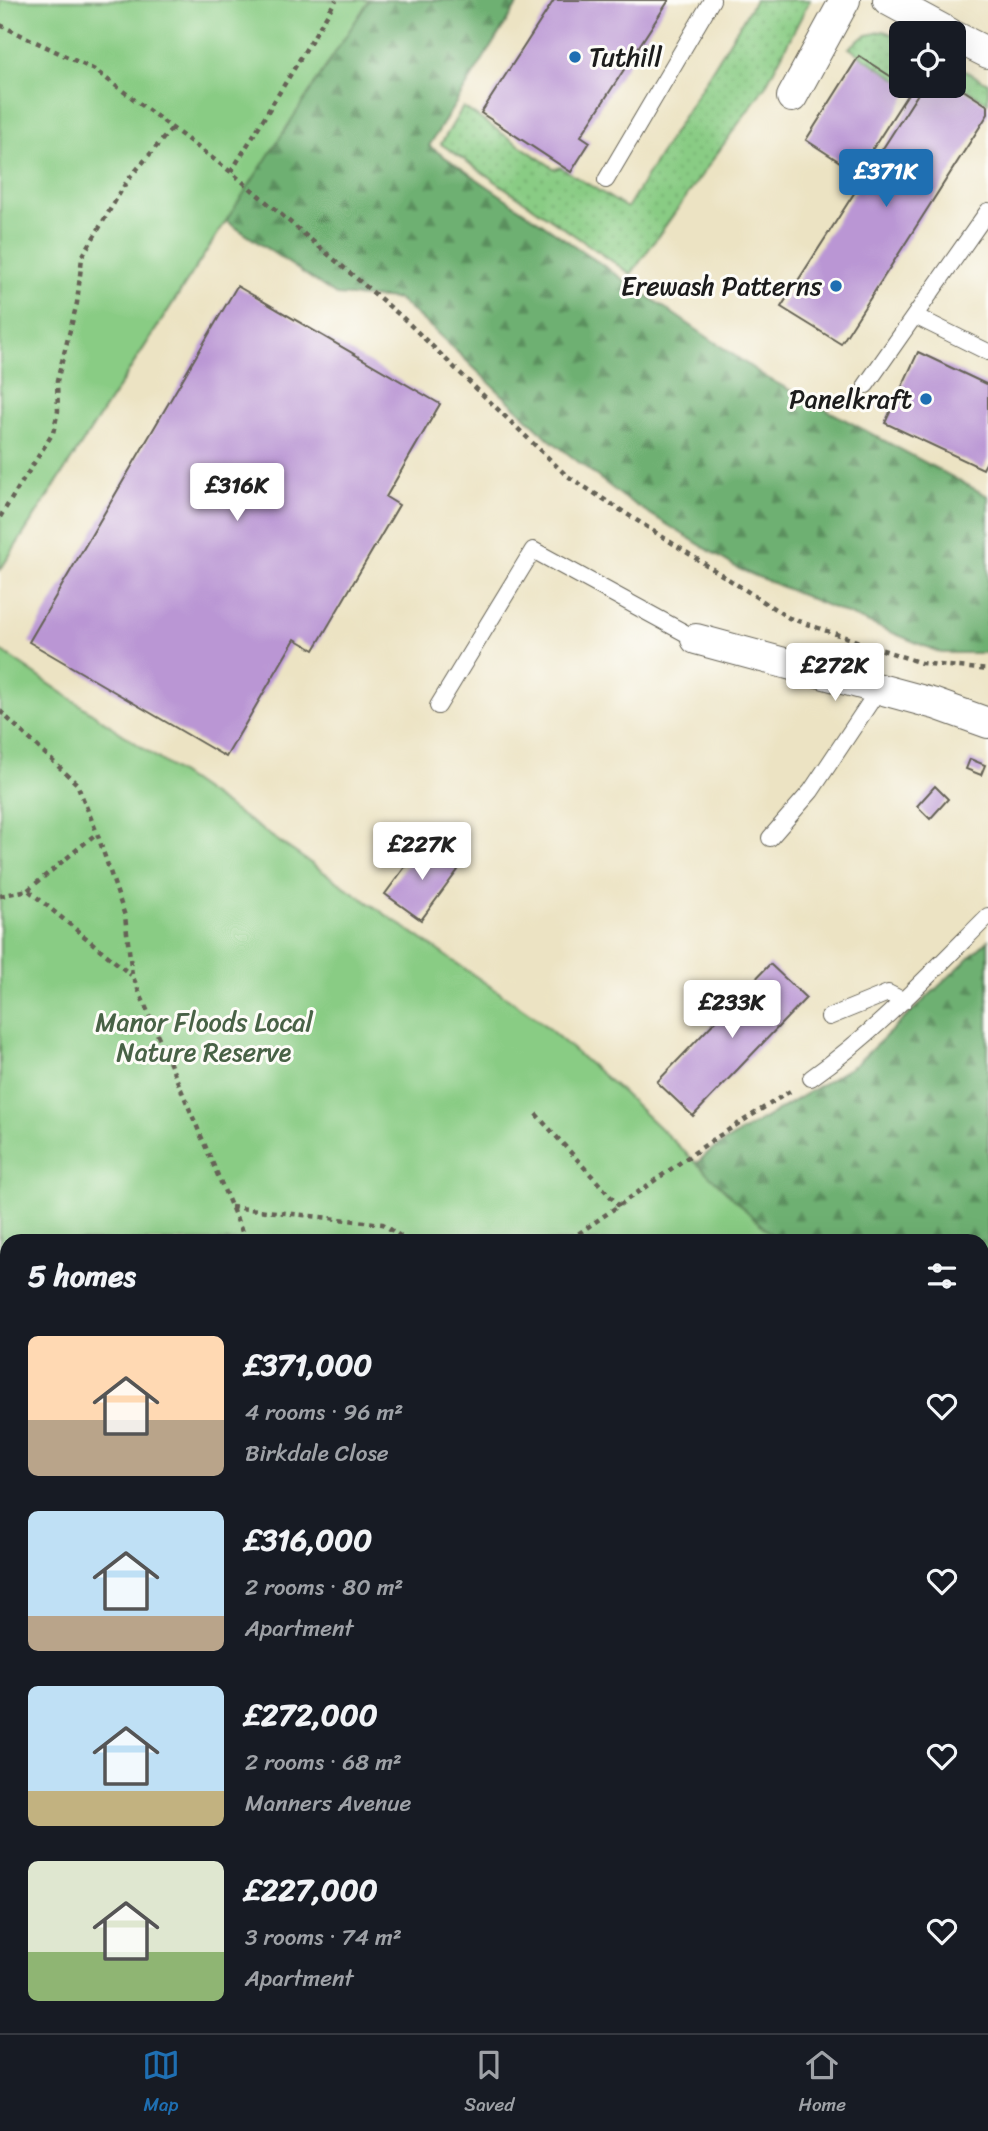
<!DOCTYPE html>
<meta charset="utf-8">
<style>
body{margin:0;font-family:Sriracha,sans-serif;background:#20242c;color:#f1f3f6;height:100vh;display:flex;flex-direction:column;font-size:26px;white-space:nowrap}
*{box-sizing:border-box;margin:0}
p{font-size:23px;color:#9ea1a6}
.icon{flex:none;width:38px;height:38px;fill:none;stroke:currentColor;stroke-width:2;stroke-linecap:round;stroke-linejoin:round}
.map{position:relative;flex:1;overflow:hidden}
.drawer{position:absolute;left:0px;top:1234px;width:989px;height:800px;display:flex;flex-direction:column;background:#171b24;border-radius:21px 21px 0 0;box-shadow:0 7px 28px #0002}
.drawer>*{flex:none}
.fabs{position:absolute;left:889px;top:21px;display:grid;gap:14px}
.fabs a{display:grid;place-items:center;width:77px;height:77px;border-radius:10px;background:#171b24;box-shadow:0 7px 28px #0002;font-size:35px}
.price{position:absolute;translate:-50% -60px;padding:0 16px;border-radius:7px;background:#fff;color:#222;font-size:23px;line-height:46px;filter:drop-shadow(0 2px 4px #0008)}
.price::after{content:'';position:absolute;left:50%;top:42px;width:21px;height:16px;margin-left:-10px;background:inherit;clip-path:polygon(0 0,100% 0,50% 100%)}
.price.active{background:#1f6fb2;color:#fff}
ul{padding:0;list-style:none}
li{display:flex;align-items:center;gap:21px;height:175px;padding:0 28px}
li span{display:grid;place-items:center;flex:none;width:196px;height:140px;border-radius:10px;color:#555}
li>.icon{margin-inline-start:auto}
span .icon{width:84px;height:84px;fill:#fffc;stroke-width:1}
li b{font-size:30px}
h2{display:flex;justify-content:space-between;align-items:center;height:84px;padding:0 28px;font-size:30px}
.tabs{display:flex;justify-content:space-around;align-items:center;height:98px;border-top:2px solid #363941;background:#171b24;font-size:19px;color:#9ea1a6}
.tabs a{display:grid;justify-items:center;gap:4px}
.tabs .active{color:#1f6fb2}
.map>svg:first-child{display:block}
</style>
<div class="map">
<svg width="988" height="2033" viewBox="0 0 988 2033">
<defs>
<pattern id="grass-dots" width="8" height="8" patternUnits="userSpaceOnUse" patternTransform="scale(1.75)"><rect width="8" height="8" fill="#89cc84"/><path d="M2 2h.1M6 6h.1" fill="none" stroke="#76af71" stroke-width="1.8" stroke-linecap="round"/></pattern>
<pattern id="forest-firs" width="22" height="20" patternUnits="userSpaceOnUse" patternTransform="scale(1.75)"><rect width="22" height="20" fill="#6eb072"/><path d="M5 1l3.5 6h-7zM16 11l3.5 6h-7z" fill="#5a8e5d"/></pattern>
</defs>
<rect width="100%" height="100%" fill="#fdfcf7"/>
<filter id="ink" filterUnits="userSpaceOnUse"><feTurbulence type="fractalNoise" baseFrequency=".0143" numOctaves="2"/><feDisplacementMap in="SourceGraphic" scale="14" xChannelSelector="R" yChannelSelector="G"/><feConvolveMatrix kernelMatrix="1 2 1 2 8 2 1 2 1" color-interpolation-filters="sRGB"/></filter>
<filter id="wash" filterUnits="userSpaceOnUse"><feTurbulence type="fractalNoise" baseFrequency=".00686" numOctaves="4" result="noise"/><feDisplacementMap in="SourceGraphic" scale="28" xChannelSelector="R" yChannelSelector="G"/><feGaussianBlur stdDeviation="1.57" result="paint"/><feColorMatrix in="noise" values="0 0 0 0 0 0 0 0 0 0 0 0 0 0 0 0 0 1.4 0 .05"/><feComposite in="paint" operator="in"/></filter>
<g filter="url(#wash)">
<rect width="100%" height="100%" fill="#ece3c3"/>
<path fill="url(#grass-dots)" stroke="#527450" stroke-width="2" d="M 755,0 L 810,0 L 766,85 L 631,274 L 441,144 L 463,107 L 555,169 L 560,167 L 627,208 Z
M 884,31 L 901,38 L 901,82 L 849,48 L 864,36 Z
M 954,65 L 988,83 L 988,103 L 954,82 Z"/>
<path fill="url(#forest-firs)" stroke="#456647" stroke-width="2" d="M 369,0 L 520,0 L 429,146 L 767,378 L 988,496 L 988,653 L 941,653 L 739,569 L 626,499 L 549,439 L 433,329 L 398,299 L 336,295 L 226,221 L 0,570 L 0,185 L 239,200 Z
M 988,940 L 988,1472 L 982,1468 L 982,1241 L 589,1241 L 696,1164 L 711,1150 L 856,1064 Z"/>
<path fill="#89cc84" stroke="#527450" stroke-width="2" d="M 0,0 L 369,0 L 0,570 Z
M 0,650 L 535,1017 L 622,1092 L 778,1241 L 7,1241 L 7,2026 L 982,2026 L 982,1388 L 988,1390 L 988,2033 L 0,2033 Z"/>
<path fill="#62c4e0" stroke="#3f707e" stroke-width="2" d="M 0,1485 L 7,1490 L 7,2026 L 354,2026 L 357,2033 L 0,2033 Z"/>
<g id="blocks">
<path fill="#ba96d4" d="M 554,0 L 669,0 L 581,136 L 590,142 L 571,172 L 481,113 Z
M 859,56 L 901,83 L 901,86 L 911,89 L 857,173 L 806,140 Z
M 954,84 L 988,106 L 988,114 L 841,344 L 781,307 L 923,86 Z
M 237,286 L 440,404 L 386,497 L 399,505 L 314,650 L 295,639 L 226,757 L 29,642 Z
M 918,352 L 988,385 L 988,459 L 983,469 L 885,423 Z
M 970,759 L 985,765 L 981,775 L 966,769 Z
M 935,786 L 948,799 L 930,819 L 917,806 Z
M 422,844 L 458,870 L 421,920 L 385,894 Z
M 770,964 L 806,998 L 693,1116 L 657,1082 Z"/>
</g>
</g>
<g filter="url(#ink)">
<use href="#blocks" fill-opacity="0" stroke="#656256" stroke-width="2"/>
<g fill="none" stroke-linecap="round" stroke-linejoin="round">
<defs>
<path id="lane" d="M 606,180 L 712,0
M 915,316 L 988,352
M 866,385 L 988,211
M 438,706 L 533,550 L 696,639
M 770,838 L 811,791 L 879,689
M 829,1017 L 888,993 L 904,1001
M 811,1078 C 876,1032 931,973 988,916"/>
<path id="street" d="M 888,0 L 949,33
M 954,36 L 988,53
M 792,97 L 845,0
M 696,639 L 935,704 L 988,723"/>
</defs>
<use href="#lane" stroke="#656256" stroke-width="18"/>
<use href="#street" stroke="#656256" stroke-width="32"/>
<path stroke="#656256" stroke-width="4.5" stroke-dasharray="5 5" stroke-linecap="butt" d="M 0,25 L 95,70 L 231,172 L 402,317 L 566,475 L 789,618 L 921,663 L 988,670
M 231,172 L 336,0
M 0,517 L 53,433 L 58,411 L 57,381 L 77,303 L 82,257 L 127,181 L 173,127
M 0,711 L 77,784 L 97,833 L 125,916 L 132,975 L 246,1241
M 28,890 L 97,833
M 0,896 L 28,890 L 131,975
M 536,1114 L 619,1206
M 231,1207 L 383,1224 L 407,1241
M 560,1241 L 578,1234 L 714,1139 L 792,1090
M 0,1343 L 7,1344
M 982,1726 L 988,1730
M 982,1924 L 988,1929
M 427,2033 L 427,2026
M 956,2033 L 956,2026"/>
<use href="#lane" stroke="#fff" stroke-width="16"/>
<use href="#street" stroke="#fff" stroke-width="30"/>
</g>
</g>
<g fill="#1f6fb2" stroke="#fdfcf7" stroke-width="2.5">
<circle cx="575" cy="57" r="7"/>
<circle cx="836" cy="286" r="7"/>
<circle cx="926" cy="399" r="7"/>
</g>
<g text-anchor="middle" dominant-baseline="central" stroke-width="6" stroke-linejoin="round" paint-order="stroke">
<g font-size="26" fill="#1c1c1c" stroke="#fdfcf7" text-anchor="end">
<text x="589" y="57" text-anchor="start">Tuthill</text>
<text x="822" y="286">Erewash Patterns</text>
<text x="912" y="399">Panelkraft</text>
</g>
<g font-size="26" fill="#486246" stroke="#fdfcf7">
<text x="204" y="1022">Manor Floods Local<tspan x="204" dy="30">Nature Reserve</tspan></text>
</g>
</g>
</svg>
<div class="fabs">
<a><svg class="icon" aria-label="locate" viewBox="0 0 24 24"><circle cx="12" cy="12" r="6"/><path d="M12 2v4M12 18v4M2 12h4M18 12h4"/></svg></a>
</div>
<b class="price active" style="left:886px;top:209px">£371K</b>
<b class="price" style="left:237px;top:523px">£316K</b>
<b class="price" style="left:835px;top:703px">£272K</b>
<b class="price" style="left:422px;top:882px">£227K</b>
<b class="price" style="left:732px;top:1040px">£233K</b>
<section class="drawer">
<h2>5 homes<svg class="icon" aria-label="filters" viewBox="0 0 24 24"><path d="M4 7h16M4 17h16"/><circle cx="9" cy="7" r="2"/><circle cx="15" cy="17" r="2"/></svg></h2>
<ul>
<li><span style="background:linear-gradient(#ffd9b3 60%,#b9a48a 0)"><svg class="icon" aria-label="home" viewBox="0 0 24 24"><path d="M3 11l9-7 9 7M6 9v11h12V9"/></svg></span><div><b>£371,000</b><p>4 rooms · 96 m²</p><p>Birkdale Close</p></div><svg class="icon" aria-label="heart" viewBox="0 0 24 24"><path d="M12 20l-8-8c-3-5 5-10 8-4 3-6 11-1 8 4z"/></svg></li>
<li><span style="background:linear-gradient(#bfe0f5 75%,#b9a48a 0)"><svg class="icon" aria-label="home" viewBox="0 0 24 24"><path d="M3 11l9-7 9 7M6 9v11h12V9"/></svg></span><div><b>£316,000</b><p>2 rooms · 80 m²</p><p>Apartment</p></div><svg class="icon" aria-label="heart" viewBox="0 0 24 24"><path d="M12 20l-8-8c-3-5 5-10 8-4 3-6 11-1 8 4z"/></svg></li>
<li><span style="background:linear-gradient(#bfe0f5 75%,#c2b280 0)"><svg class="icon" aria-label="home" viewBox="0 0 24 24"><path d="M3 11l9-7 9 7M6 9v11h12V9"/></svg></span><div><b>£272,000</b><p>2 rooms · 68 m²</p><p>Manners Avenue</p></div><svg class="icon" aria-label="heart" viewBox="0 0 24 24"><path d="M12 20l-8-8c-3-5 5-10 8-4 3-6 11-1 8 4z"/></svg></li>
<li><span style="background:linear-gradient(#dfe7d0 65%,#8fb573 0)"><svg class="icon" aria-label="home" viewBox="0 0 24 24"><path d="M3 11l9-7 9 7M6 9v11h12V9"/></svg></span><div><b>£227,000</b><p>3 rooms · 74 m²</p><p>Apartment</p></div><svg class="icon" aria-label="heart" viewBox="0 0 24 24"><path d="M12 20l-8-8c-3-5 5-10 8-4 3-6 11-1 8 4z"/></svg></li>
</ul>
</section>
</div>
<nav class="tabs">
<a class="active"><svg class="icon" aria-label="map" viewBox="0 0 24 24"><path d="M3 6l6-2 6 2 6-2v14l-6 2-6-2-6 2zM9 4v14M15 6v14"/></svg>Map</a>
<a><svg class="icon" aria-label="saved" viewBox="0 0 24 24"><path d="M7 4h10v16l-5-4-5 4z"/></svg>Saved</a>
<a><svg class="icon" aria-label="home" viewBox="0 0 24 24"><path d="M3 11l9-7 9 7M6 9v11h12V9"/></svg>Home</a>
</nav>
